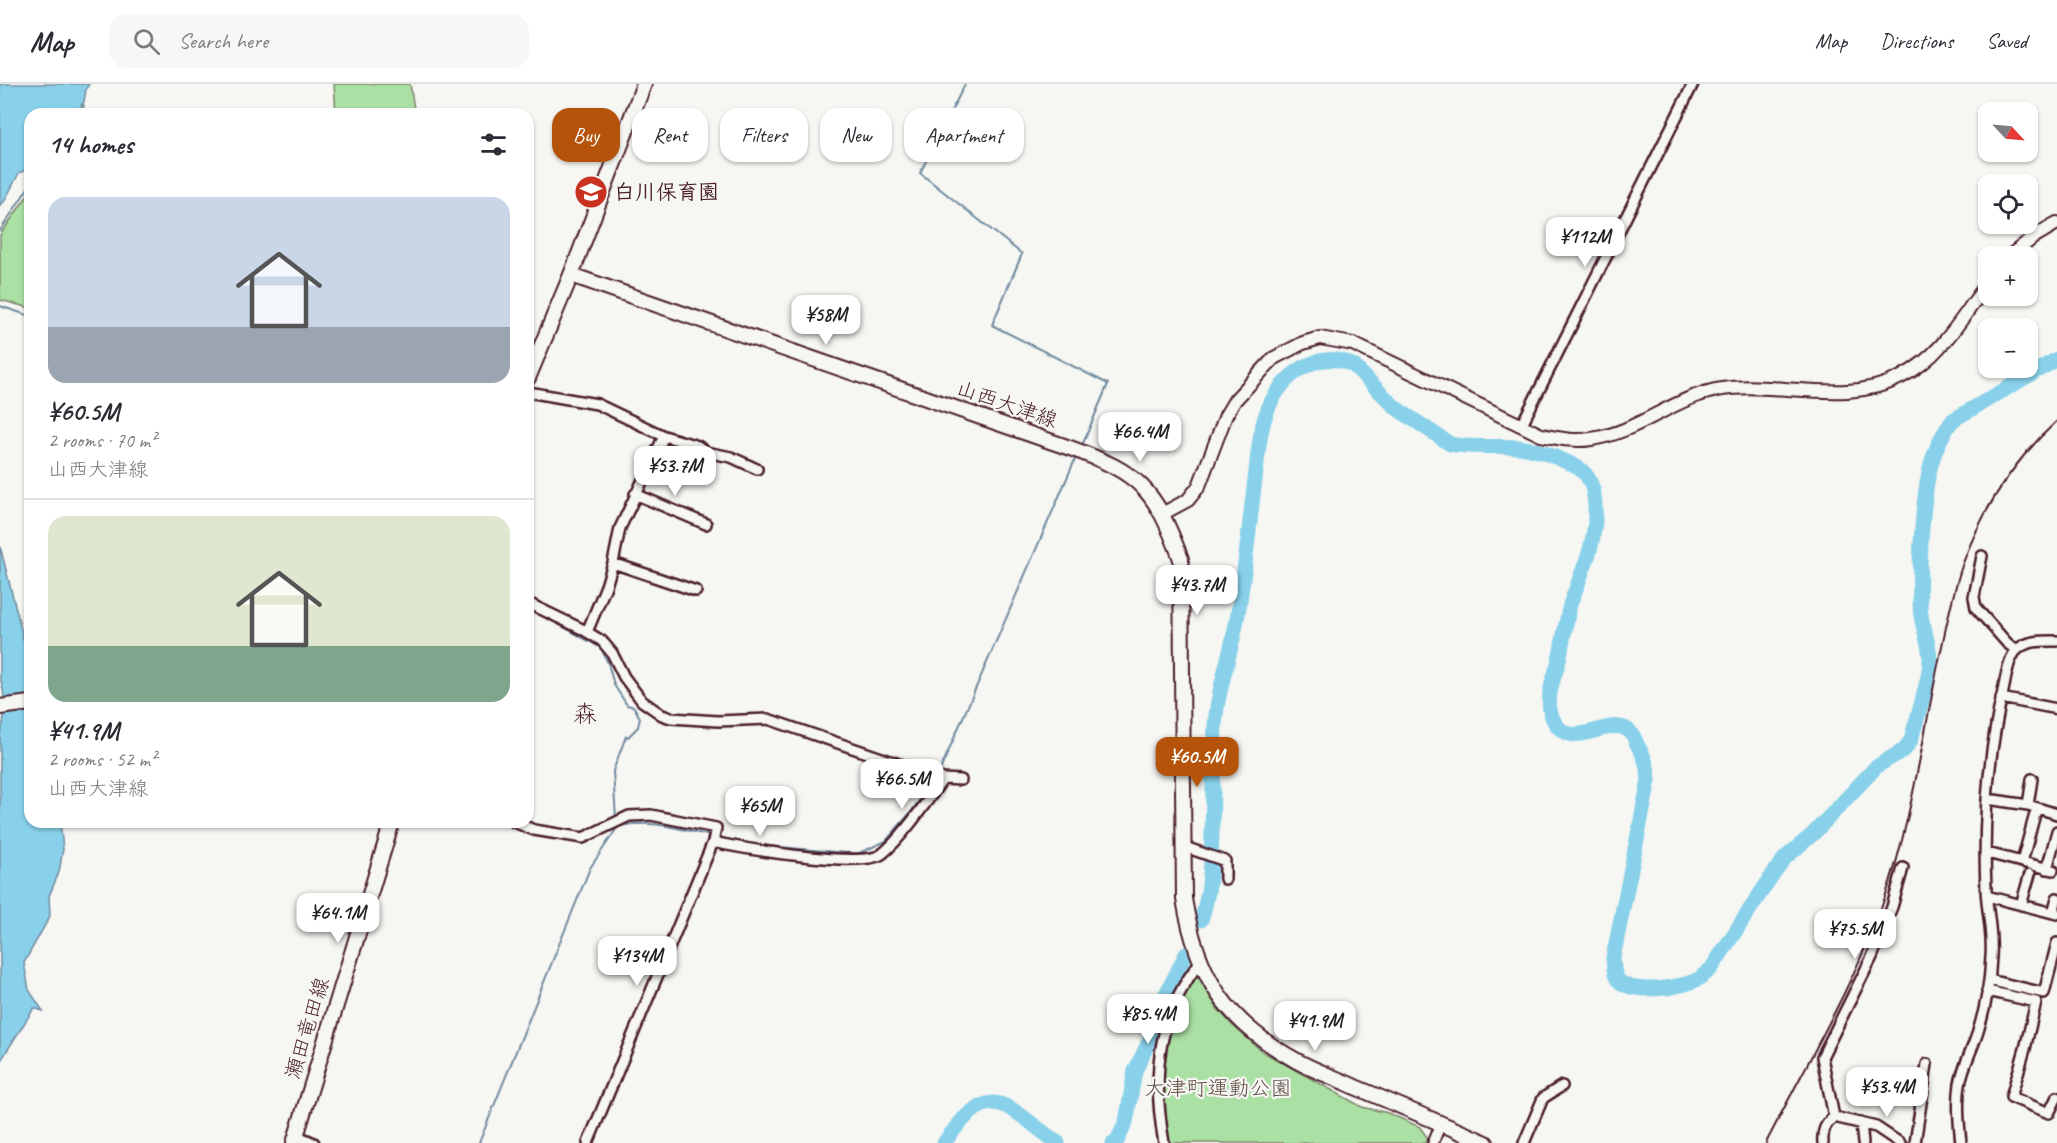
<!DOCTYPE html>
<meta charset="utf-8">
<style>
body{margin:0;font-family:Caveat,"Klee One",sans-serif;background:#f7f7f7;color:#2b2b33;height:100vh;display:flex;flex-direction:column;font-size:22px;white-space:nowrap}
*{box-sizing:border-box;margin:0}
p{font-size:20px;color:#7c7c81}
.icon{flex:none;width:33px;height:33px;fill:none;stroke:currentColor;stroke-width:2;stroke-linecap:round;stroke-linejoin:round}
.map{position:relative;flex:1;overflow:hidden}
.details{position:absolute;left:24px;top:24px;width:510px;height:720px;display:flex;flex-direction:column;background:#fff;border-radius:18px;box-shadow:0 2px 4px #0004}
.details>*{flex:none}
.guide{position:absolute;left:552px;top:24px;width:570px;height:54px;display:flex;gap:12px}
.needle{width:39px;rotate:116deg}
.buttons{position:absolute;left:1978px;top:18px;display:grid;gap:12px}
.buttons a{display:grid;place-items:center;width:60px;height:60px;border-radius:12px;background:#fff;box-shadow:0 2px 4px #0004;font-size:30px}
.price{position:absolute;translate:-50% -51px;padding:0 14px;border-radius:12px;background:#fff;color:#222;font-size:20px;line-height:39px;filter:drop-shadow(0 2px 3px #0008)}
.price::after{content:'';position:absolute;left:50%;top:36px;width:18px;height:14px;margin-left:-9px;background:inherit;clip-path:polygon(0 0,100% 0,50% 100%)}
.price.active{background:#b45309;color:#fff}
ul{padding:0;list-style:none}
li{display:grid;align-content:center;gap:12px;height:318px;padding:0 24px}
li+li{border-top:2px solid #e1e1e2}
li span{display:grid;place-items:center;height:186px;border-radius:18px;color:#555}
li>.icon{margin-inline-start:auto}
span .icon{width:108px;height:108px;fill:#fffc;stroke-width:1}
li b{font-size:26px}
h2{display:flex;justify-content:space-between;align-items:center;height:72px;padding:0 24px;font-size:26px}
.pill{padding:0 21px;border-radius:18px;background:#fff;box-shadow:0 2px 4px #0004;font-size:21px;line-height:54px}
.pill.active{background:#b45309;color:#fff}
header{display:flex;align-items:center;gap:36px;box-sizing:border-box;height:84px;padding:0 30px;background:#fff;border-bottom:2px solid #e1e1e2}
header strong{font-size:28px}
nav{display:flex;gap:33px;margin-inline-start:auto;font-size:21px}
.search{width:420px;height:54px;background:#f7f7f7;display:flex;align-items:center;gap:15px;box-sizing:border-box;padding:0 21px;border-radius:18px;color:#7c7c81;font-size:22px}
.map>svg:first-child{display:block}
</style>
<header>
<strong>Map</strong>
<div class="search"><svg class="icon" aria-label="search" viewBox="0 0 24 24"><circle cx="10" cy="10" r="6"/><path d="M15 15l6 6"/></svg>Search here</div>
<nav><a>Map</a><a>Directions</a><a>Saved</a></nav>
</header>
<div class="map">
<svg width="2057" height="1059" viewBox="0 0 2057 1059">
<rect width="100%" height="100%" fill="#f6f6f2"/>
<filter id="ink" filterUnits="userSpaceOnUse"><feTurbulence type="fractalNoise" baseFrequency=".0167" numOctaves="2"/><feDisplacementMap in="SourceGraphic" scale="12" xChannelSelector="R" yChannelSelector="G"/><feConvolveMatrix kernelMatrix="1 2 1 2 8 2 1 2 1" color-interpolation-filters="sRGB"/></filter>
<g filter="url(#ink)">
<path fill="#aae0a3" stroke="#7a8067" stroke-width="1.5" d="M 334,0 L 410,0 L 414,25 L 412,30 L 336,30 Z
M 30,108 L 30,224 L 0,216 L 0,151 Z
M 1197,890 L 1217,924 L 1233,942 L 1263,968 L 1362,1023 L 1388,1029 L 1420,1043 L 1429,1056 L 1435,1059 L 1168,1059 C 1159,1001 1161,938 1197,890 Z"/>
<path fill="#89d1ea" stroke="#708a9e" stroke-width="1.5" d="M 0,0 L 89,0 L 86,5 L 84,18 L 76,30 L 30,30 L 30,84 L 19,89 L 4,118 L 0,121 Z
M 0,462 L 30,581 L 30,738 L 60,738 L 63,765 L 59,788 L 49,812 L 50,832 L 24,879 L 29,906 L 43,927 L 34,924 L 0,978 L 0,651 C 6,634 6,611 0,594 Z"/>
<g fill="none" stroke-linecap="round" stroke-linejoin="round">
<path stroke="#708a9e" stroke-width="2" d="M 965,0 L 920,89 L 1022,170 L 992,241 L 1108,300 L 1081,364
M 78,30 L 84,22 L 82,20
M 0,147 L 30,101
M 0,222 L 30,232
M 529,524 L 601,564 L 608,579 L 614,601 L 627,621 L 634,623 L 640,634 L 638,643 L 628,653 L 626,652 L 613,687 L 616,735
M 938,691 L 1077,371
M 617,743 C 649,734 680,745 711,752
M 717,753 L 758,761 L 857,770 L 886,757 L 910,729 L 935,695
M 479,1059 L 590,784 L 617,744"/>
<path stroke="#89d1ea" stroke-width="15" d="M 1201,836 C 1211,806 1211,781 1212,751 C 1213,715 1213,678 1215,642 C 1217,606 1231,571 1237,535 C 1245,489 1249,442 1255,396 C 1258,373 1259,346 1268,325 C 1281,292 1319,262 1354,282 L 1396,324 L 1450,360 C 1473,365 1496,361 1519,363 C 1537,365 1559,374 1575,382 C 1587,388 1592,399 1594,411 C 1598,440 1592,465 1581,491 C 1578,501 1573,511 1570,521 C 1565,541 1563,560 1558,580 C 1553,596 1545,616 1552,633 C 1570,675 1612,625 1632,650 C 1634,653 1636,658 1638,662 C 1645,673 1648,683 1649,696 L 1613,874 C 1614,882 1613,891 1619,897 C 1633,911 1684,904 1700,894 C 1704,891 1707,888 1711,885 L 1773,790 L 1785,774 L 1813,750 L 1876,683 L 1905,665 L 1911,656 C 1916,636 1930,596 1930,576 C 1930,560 1923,546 1921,531 C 1918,507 1920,483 1921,458 C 1924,416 1926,369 1953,336 L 2057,275
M 944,1059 C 992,991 1006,1023 1058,1059
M 1113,1059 L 1117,1057 L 1126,1038 L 1135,987 L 1153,949 L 1159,924 L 1186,870"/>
<defs>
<path id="minor" d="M 528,308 L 597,320 L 664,352 L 698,362 L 706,368 L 731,373 L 757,385
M 1521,342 L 1693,0
M 635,410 L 706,440
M 1982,472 L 1974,513 L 1976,524 L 2007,559 L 2016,566
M 613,479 L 696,507
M 528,519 L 582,545 L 602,557 L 612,569 L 624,593 L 642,617 L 662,631 L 671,634 L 718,637 L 768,635 L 943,695 L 961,696
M 587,548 L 606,502 L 613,479 L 620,444 L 664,352
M 2001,614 L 2057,625
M 1987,715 L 2028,721 L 2057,730
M 2028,721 L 2032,695
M 514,738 L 534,746 L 583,754 L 629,732 L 651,731 L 716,744 L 713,758 L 588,1059
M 713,758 C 740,764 862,785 882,770 C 902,754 927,717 943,695
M 1182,762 L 1225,777 L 1225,795
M 1987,769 L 2053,786
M 2022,778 L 2035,730
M 2047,785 L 2057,747
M 1987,812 L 2057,830
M 2021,821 L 2030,790
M 2053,829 L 2057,814
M 1989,896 L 2044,909 L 2057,859
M 1987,907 L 2036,918 L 2025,965 L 2011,1013 L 2049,1029 L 2057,1013
M 1834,1033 L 1822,973 L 1872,873 L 1892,823 L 1903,784
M 1861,1039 L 1863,1059
M 296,1051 L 314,1059
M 1164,1059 C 1152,991 1156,934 1200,878
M 1433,1059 L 1441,1040
M 1524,1059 L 1543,1014 L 1562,1002
M 1823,1059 C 1822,1047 1825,1040 1834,1033 L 1876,1043 L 1900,1059
M 1915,1059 L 1927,980
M 1961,1059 C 1959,1040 1957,1020 1960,1000 C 1963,981 1974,963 1979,944 C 1986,922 1990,896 1991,873 C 1993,849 1987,828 1986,805 C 1983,738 1988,672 2003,607 C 2006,594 2008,573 2018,565 C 2028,556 2044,557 2057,557"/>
<path id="tertiary" d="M 2010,172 L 2035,152 L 2057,139
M 1162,430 L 1188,416 L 1199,402 L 1226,331 L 1235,316 L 1274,274 L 1303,259 L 1320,254 L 1353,260 L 1541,351 C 1558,354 1574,358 1591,355 C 1638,349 1675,312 1722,305 C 1780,297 1847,322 1901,293 C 1941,273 1963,232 1989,197"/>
<path id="secondary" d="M 571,191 L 1070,364 C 1140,389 1155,405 1181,475 L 1184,815 C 1197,893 1226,938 1297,977 C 1315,987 1336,994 1355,1003 C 1399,1021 1442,1040 1486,1059
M 528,294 L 571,191 L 644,0
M 0,623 L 30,619
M 294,1059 L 392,738"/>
</defs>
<use href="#minor" stroke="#4a1f2b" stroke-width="14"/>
<use href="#tertiary" stroke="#4a1f2b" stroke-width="16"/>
<use href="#secondary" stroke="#4a1f2b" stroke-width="18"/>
<use href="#minor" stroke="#f6f6f2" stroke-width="9"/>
<use href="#tertiary" stroke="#f6f6f2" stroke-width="12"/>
<use href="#secondary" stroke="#f6f6f2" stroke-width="14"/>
<path stroke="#4a1f2b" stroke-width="2" d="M 1766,1059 C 1805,982 1854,900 1883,819 C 1911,741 1922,657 1939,576 C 1946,544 1952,510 1963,479 C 1983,425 2014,376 2057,337"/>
</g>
</g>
<defs>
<symbol id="school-disc" viewBox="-11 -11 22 22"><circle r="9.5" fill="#c8321e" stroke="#f6f6f2"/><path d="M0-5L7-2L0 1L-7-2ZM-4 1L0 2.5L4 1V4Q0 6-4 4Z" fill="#fff"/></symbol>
</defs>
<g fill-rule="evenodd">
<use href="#school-disc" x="572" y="89" width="38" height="38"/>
</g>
<g text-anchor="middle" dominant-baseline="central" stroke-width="4.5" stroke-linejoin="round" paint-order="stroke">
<g font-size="21" font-weight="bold" fill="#4a1f2b" stroke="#f6f6f2" text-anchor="start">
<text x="614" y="108">白川保育園</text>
</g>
<g font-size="21" fill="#4a1f2b" stroke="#f6f6f2">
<text transform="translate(1007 320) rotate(19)">山西大津線</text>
<text transform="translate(307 944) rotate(-73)">瀬田竜田線</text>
</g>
<g font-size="21" fill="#624f49" stroke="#f6f6f2">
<text x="1218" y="1004">大津町運動公園</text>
</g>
<g font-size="24" fill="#4a1f2b" stroke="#f6f6f2">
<text x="585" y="630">森</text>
</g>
</g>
</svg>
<div class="buttons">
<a><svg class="needle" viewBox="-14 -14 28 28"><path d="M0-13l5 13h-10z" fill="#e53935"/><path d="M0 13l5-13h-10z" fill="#7c7c81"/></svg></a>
<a><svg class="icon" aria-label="locate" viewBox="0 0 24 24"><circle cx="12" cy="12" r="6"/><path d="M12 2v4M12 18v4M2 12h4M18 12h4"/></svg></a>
<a>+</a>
<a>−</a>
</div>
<b class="price" style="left:1585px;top:184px">¥112M</b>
<b class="price" style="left:826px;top:262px">¥58M</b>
<b class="price" style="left:1140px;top:379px">¥66.4M</b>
<b class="price" style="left:675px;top:413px">¥53.7M</b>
<b class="price" style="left:1197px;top:532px">¥43.7M</b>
<b class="price active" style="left:1197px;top:704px">¥60.5M</b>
<b class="price" style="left:902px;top:726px">¥66.5M</b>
<b class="price" style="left:760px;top:753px">¥65M</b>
<b class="price" style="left:338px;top:860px">¥64.1M</b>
<b class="price" style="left:1855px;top:876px">¥75.5M</b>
<b class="price" style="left:637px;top:903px">¥134M</b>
<b class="price" style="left:1148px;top:961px">¥85.4M</b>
<b class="price" style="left:1315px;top:968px">¥41.9M</b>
<b class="price" style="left:1887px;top:1034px">¥53.4M</b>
<div class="guide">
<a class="pill active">Buy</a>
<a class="pill">Rent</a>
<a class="pill">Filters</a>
<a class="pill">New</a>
<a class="pill">Apartment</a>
</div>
<section class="details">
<h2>14 homes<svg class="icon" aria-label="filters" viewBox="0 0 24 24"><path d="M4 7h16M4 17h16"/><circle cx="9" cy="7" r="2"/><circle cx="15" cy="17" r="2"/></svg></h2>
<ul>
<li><span style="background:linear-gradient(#c9d6e8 70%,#9aa5b1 0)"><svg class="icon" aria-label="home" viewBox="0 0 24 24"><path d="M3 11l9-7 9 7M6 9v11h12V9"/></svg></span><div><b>¥60.5M</b><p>2 rooms · 70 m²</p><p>山西大津線</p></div></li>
<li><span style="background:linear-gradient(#dfe7d0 70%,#7fa58c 0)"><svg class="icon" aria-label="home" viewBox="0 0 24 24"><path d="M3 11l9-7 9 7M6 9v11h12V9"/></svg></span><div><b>¥41.9M</b><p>2 rooms · 52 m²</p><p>山西大津線</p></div></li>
</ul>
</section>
</div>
